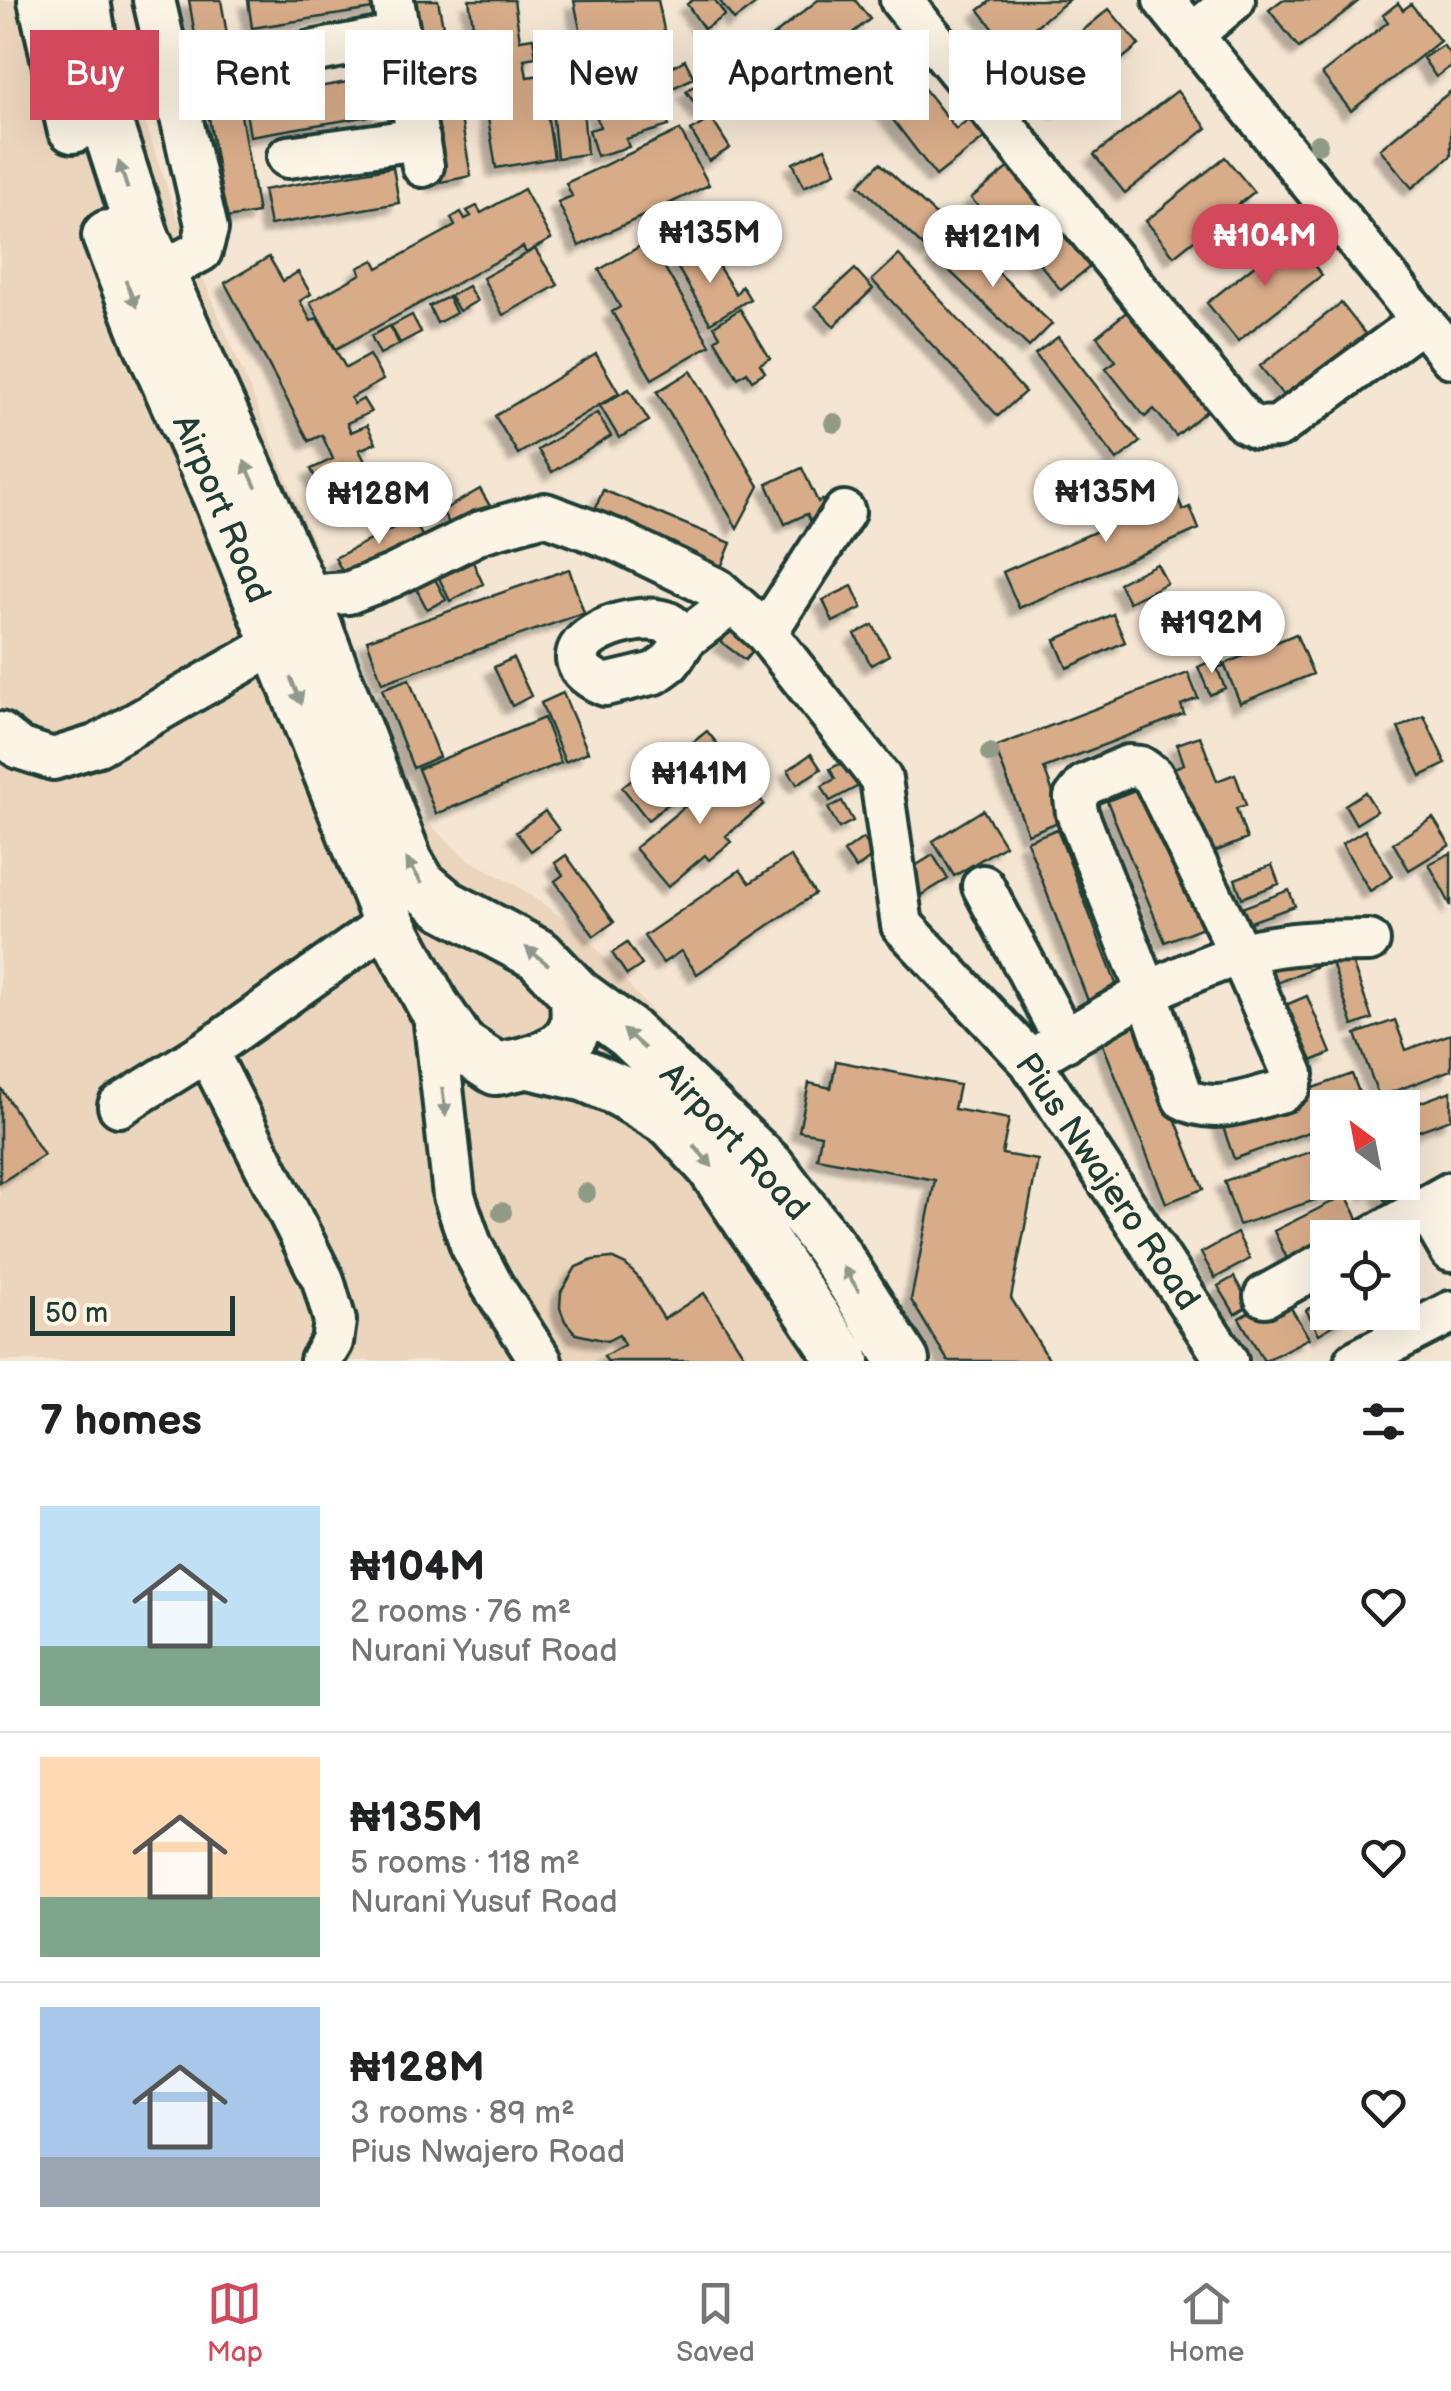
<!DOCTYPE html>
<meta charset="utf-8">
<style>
body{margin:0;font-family:"Balsamiq Sans",sans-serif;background:#f6f6f6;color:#202124;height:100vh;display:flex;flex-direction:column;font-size:38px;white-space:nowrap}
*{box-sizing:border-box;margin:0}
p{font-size:32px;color:#757577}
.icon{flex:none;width:55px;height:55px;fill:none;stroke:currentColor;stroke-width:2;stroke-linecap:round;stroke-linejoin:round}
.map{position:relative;height:1361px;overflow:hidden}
.sheet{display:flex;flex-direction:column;background:#fff;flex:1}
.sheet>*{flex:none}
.top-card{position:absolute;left:30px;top:30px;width:1392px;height:90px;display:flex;gap:20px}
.needle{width:65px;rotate:328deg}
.fabs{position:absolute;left:1310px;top:1090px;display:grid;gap:20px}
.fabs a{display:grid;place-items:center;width:110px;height:110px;border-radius:0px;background:#fff;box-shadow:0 10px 40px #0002;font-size:50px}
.scale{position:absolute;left:30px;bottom:25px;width:205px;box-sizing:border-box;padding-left:10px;border:5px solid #1f3d34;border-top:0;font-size:28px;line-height:35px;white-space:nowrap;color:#1f3d34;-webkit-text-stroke:8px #fcf5e5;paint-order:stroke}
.price{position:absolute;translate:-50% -85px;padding:0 22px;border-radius:35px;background:#fff;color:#222;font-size:32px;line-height:65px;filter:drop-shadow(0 2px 5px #0008)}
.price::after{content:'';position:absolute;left:50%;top:60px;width:30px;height:22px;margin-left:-15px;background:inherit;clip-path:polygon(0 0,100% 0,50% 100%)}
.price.on{background:#d1495b;color:#fff}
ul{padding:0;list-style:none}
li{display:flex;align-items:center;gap:30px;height:250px;padding:0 40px}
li+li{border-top:2px solid #e0e0e0}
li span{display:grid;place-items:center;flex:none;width:280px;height:200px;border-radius:0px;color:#555}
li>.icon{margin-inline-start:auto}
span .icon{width:120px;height:120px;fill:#fffc;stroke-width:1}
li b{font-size:42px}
h2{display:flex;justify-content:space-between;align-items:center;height:120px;padding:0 40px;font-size:42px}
.chip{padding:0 35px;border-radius:0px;background:#fff;box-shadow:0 10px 40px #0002;font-size:35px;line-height:90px}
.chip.on{background:#d1495b;color:#fff}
.menu{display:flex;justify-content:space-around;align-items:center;height:140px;border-top:2px solid #e0e0e0;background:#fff;font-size:28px;color:#757577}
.menu a{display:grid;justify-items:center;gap:5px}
.menu .on{color:#d1495b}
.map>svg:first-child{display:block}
</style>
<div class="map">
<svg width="1451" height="1361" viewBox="0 0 1451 1361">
<defs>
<filter id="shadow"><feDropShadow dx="-8" dy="8" stdDeviation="2.5" flood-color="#0004"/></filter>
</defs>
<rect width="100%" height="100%" fill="#f5e6d3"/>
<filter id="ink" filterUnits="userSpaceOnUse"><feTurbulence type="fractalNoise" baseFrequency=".01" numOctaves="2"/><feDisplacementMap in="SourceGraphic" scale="20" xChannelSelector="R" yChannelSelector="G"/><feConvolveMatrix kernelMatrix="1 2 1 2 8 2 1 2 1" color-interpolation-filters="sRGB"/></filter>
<g filter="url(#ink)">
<path fill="#ecd5bd" d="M 0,0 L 112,0 L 122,52 L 173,206 L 314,542 L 423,818 L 466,858 L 519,887 L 579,929 L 667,1028 L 790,1157 L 922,1361 L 0,1361 Z"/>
<path fill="#d8ac89" stroke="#1f3d34" stroke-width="2.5" filter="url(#shadow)" d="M 189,0 L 221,0 L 258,213 L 226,218 Z
M 248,0 L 377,0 L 379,8 L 252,28 Z
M 403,0 L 438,0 L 445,37 L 412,44 Z
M 469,0 L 514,0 L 520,40 L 533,38 L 536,57 L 524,59 L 527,77 L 541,75 L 554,158 L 496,168 Z
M 658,0 L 666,40 L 630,48 L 634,66 L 597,74 L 590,42 L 583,43 L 574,1 Z
M 693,0 L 715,0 L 725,15 L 704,29 L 687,4 Z
M 719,0 L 761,0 L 734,20 Z
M 818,0 L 855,0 L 870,19 L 788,85 L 759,47 Z
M 992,0 L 1069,0 L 1008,48 L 979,10 Z
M 1282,0 L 1360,0 L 1299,48 L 1269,10 Z
M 1398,3 L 1403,10 L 1411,4 L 1440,41 L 1351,111 L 1322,74 L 1388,22 L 1383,15 Z
M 1109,9 L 1139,45 L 1060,110 L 1030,74 Z
M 448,43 L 471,176 L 436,183 L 413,53 Z
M 1443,45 L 1451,56 L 1451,66 L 1436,77 L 1423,58 Z
M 685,60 L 694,78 L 662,93 L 655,76 Z
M 905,64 L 956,129 L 973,116 L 988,135 L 936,176 L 871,91 Z
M 652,71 L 669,126 L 626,139 L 629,147 L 597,156 L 589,130 L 600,127 L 590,96 L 640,81 L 638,75 Z
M 376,77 L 382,114 L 250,136 L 244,100 Z
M 700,82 L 716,105 L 702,114 L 686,91 Z
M 581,86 L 587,154 L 557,158 L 550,89 Z
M 1177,91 L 1207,128 L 1125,193 L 1094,155 Z
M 1451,91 L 1451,156 L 1412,188 L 1380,149 Z
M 711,118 L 730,148 L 709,161 L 691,131 Z
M 680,130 L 709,185 L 579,246 L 558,202 L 572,196 L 566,183 Z
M 825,148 L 836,172 L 804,187 L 793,163 Z
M 1225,157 L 1254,192 L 1174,256 L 1146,221 Z
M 1016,162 L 1097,261 L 1061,290 L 997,211 L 988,218 L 971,198 Z
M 880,163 L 951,229 L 929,252 L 859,185 Z
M 393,167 L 399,203 L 270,225 L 263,190 Z
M 524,189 L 551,239 L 526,253 L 523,247 L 336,349 L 310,302 L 361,274 L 358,268 L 374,260 L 378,268 L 455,226 L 451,218 L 461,212 L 465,219 L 471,216 L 467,211 L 477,206 L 481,213 Z
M 704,213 L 717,235 L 672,261 L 656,233 L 672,224 L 675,230 Z
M 957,233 L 1052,324 L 1029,347 L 934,256 Z
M 1291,236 L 1322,275 L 1238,341 L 1207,303 Z
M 649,241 L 710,345 L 652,379 L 612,312 L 620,307 L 599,270 Z
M 706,247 L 736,294 L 742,286 L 750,299 L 710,323 L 676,265 Z
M 535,249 L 558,285 L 503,315 L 483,278 Z
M 899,255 L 1025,392 L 998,416 L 872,280 Z
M 269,257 L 283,281 L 298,272 L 311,294 L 300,301 L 311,321 L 317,318 L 346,368 L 369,355 L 383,380 L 351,398 L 354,404 L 363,399 L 371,412 L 347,423 L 351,432 L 367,425 L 376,443 L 359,450 L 366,463 L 319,485 L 311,469 L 333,459 L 322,435 L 309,441 L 225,283 Z
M 855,269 L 873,289 L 834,326 L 815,306 Z
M 468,286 L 477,301 L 459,311 L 450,296 Z
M 448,297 L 456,313 L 437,323 L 429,306 Z
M 1341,303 L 1371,341 L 1290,404 L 1260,366 Z
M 740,309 L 770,358 L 760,364 L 765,372 L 752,380 L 747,372 L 738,378 L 715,340 L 720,336 L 714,326 Z
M 1130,309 L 1210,408 L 1176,436 L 1154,409 L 1145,417 L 1106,368 L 1116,361 L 1097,336 Z
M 412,315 L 421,332 L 400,343 L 391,326 Z
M 390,326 L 399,344 L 380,354 L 371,336 Z
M 1058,337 L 1140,442 L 1117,460 L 1035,354 Z
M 596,354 L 619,393 L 518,454 L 495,416 Z
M 691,371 L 759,486 L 737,528 L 657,392 Z
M 629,389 L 649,421 L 619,438 L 600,406 Z
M 597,413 L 611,436 L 552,472 L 538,450 Z
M 802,468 L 818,502 L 822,500 L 827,513 L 810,520 L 807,514 L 785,524 L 767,484 Z
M 1166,471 L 1183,510 L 1190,507 L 1199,529 L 1019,608 L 1003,572 L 1145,510 L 1134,486 Z
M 480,489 L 490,506 L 452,528 L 442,511 Z
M 603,490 L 731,543 L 720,570 L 592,517 Z
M 413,518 L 422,536 L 345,576 L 335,558 Z
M 473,562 L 483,584 L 450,601 L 439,578 Z
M 1157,564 L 1167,583 L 1129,602 L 1119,583 Z
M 569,569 L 584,613 L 382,683 L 367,640 Z
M 434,577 L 446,600 L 427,609 L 415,586 Z
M 852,586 L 862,608 L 833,622 L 823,600 Z
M 1113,614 L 1125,642 L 1067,668 L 1055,640 Z
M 873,625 L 889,655 L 871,665 L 855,634 Z
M 732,628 L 756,647 L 745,660 L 721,642 Z
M 1296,634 L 1313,674 L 1240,703 L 1224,664 Z
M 1219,657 L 1224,666 L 1217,668 L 1225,688 L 1210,695 L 1198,667 Z
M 513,658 L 531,696 L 512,706 L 494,667 Z
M 1188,673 L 1198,698 L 1181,705 L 1184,714 L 1044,768 L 1063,820 L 1028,834 L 995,747 Z
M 409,679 L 439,757 L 413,768 L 382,689 Z
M 563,693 L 588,752 L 565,762 L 541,703 Z
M 1424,716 L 1446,764 L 1421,776 L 1398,728 Z
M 544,718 L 561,763 L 436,814 L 418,769 Z
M 707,731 L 728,757 L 648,820 L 622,787 L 669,750 L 671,752 L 684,742 L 687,747 Z
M 1200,736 L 1217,781 L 1235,774 L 1246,805 L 1236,808 L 1247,839 L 1206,855 L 1174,768 L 1184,764 L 1177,744 Z
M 811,754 L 821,769 L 797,784 L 788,770 Z
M 856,755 L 870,780 L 830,801 L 822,786 L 835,779 L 830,769 Z
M 733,766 L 764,804 L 726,836 L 731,842 L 709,860 L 705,855 L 668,887 L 635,848 Z
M 1145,786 L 1203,927 L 1165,942 L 1107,801 Z
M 1365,792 L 1377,811 L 1356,824 L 1345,805 Z
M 842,801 L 853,821 L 839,828 L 828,808 Z
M 983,810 L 1005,845 L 954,876 L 933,841 Z
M 545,811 L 559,830 L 531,851 L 516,832 Z
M 1433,818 L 1450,845 L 1409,870 L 1393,843 Z
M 1057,829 L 1120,994 L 1090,1006 L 1027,841 Z
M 1365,830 L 1393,876 L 1370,891 L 1342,844 Z
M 863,838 L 875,854 L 856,869 L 844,852 Z
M 1451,853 L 1451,906 L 1429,864 Z
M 566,855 L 614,922 L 594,936 L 555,881 L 563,875 L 555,863 Z
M 933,855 L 948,879 L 913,900 L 899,876 Z
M 790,856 L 815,894 L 697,974 L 681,951 L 663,963 L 644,936 L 740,870 L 750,883 Z
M 1272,865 L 1279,884 L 1242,898 L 1235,879 Z
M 1289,890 L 1295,906 L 1245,924 L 1239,909 Z
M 627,943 L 642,965 L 627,975 L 612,953 Z
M 1310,950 L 1317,966 L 1270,986 L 1263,970 Z
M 1350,956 L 1372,1019 L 1353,1026 L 1332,963 Z
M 1307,996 L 1331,1053 L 1304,1064 L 1281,1007 Z
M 1395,1020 L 1406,1050 L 1451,1034 L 1451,1070 L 1379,1097 L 1356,1034 Z
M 1137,1022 L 1203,1189 L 1166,1203 L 1100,1037 Z
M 836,1061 L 959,1085 L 954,1109 L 1009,1119 L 1002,1154 L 1038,1160 L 1011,1298 L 1050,1361 L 948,1361 L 911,1300 L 935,1180 L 817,1158 L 821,1135 L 799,1131 L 809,1083 L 831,1088 Z
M 1352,1074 L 1365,1108 L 1328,1108 L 1328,1125 L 1234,1159 L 1221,1121 Z
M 0,1087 L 44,1155 L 0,1183 Z
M 1451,1091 L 1451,1119 L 1402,1137 L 1402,1109 Z
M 1322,1148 L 1328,1164 L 1328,1182 L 1334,1182 L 1337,1193 L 1239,1225 L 1224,1181 Z
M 1363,1182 L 1392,1182 L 1398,1193 L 1385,1201 L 1377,1187 L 1369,1192 Z
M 1346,1195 L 1364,1230 L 1349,1238 L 1328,1238 L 1328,1248 L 1291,1267 L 1274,1231 Z
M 1237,1233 L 1250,1259 L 1215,1278 L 1201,1253 Z
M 611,1258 L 626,1265 L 638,1277 L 664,1319 L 704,1293 L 748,1361 L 607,1361 L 604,1356 L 624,1345 L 619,1335 L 607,1341 L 576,1334 L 565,1321 L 560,1308 L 561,1292 L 576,1267 L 593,1260 Z
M 1234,1277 L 1250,1305 L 1235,1314 L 1218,1286 Z
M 1282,1293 L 1309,1338 L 1264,1361 L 1239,1318 Z
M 1328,1298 L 1328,1312 L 1356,1312 L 1319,1334 L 1306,1310 Z"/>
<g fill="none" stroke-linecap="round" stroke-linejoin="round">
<defs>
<path id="minor" d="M 154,0 L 207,229 L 201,251 L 159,273
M 393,0 L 423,166
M 901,0 L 1245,422 L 1257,428 L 1278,427 L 1422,321
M 1164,0 L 1451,357
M 1192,35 L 1234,0
M 270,60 L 399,35
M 288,157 L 419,139
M 304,596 L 348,593 L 392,576 L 481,532 L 545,514 L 618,541 L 717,589 L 766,633 L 881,779 L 902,925 L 1030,1061 L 1227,1361
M 766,633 L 844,512
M 686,638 C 681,633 674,626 668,623 C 627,607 529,652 605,685 L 655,673 L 670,662 L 686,638 L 732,603
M 0,733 L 19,748 L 53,759 L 98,745 L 277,643
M 1128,766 L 1140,767 L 1153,776 L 1240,954 L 1293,1074 L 1290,1085 L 1283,1091 C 1249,1099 1215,1116 1183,1098 L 1147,992 L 1077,813 L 1075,798 L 1085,785 Z
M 983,886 L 1065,1041
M 433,1005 L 454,1196 L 471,1245 L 492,1285 L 541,1361
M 207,1051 L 323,1280 L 335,1321 L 332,1342 L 321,1361
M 1030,1061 C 1097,1021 1163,979 1238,955 C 1279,942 1326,941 1369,941
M 119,1106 L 207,1051 L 389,922
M 1426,1208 L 1451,1251
M 1371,1238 L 1451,1193
M 1265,1296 L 1328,1261
M 1356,1361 L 1451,1312"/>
<path id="major" d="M 44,0 L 73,127
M 84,0 L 101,106 L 144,239 L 304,596 L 407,862 L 420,884 L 445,905 L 539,955 L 576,994 L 629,1033 L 770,1168 L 831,1248 L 903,1361
M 108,236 L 148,339 L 218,495 L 389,922 L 433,1005 L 461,1046 L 496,1069 C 523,1064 563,1058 575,1028 C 578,1018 576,1005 576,994
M 529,1063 L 586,1076 L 622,1092 L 672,1122 L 712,1166 L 844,1361"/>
</defs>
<use href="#minor" stroke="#1f3d34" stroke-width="48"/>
<use href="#major" stroke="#1f3d34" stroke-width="58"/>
<use href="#minor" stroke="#fcf5e5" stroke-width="40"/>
<use href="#major" stroke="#fcf5e5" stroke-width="50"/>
</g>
<g fill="#909b86">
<circle cx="1318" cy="144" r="10"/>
<circle cx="834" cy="423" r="10"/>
<circle cx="990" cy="753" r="10"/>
<circle cx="586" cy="1193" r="10"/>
<circle cx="502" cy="1212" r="10"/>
</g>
<defs><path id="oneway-solid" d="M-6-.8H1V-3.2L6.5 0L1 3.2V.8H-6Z" transform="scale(2.5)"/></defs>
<g fill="#8e998c">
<use href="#oneway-solid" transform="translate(123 175) rotate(-108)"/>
<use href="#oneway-solid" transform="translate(131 294) rotate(68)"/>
<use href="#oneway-solid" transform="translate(250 474) rotate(-114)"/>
<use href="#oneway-solid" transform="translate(296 691) rotate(68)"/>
<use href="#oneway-solid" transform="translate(414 871) rotate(-122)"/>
<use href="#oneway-solid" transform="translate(537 956) rotate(-142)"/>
<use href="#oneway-solid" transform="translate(634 1039) rotate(-138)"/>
<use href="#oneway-solid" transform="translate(444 1102) rotate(83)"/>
<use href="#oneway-solid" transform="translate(703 1156) rotate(49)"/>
<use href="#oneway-solid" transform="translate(851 1279) rotate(-123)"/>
</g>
</g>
<g text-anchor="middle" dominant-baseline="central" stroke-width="8" stroke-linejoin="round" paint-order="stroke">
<g font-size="35" fill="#1f3d34" stroke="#fcf5e5">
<text transform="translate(221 509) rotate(67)">Airport Road</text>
<text transform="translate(734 1142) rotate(47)">Airport Road</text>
<text transform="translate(1107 1182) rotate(56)">Pius Nwajero Road</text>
</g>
</g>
</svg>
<div class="fabs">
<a><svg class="needle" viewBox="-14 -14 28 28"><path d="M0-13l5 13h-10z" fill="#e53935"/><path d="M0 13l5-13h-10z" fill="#757577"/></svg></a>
<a><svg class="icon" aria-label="locate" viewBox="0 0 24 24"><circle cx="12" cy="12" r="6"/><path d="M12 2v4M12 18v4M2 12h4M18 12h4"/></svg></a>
</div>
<div class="scale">50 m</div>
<b class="price" style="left:710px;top:286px">₦135M</b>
<b class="price on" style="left:1265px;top:289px">₦104M</b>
<b class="price" style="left:993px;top:290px">₦121M</b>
<b class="price" style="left:1106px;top:545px">₦135M</b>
<b class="price" style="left:379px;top:547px">₦128M</b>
<b class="price" style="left:1212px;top:676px">₦192M</b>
<b class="price" style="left:700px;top:827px">₦141M</b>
<div class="top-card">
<a class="chip on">Buy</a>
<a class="chip">Rent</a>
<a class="chip">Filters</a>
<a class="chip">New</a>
<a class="chip">Apartment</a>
<a class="chip">House</a>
</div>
</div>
<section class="sheet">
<h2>7 homes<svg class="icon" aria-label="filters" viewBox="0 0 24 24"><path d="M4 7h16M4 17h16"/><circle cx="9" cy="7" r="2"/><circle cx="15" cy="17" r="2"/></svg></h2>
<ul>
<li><span style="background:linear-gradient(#bfe0f5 70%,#7fa58c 0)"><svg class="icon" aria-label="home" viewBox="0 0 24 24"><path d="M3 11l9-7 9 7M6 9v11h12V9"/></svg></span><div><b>₦104M</b><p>2 rooms · 76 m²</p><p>Nurani Yusuf Road</p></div><svg class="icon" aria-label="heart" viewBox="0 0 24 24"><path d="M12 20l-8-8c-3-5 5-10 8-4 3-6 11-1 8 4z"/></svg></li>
<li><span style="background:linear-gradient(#ffd9b3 70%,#7fa58c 0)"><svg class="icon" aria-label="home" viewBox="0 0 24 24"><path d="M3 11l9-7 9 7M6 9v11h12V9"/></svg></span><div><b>₦135M</b><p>5 rooms · 118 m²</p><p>Nurani Yusuf Road</p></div><svg class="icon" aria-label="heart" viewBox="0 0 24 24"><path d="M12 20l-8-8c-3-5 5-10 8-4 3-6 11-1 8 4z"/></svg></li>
<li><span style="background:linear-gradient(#a9c7e8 75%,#9aa5b1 0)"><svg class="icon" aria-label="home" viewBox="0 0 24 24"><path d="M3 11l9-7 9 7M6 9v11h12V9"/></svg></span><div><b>₦128M</b><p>3 rooms · 89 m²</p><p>Pius Nwajero Road</p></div><svg class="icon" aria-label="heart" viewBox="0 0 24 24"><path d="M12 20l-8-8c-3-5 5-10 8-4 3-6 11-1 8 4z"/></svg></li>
</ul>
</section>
<nav class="menu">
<a class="on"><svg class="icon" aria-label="map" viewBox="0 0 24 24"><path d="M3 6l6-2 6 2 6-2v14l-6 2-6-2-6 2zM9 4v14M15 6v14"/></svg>Map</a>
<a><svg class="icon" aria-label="saved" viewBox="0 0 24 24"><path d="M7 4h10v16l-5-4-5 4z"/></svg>Saved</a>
<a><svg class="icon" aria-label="home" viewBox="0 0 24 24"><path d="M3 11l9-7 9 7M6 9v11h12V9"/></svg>Home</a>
</nav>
